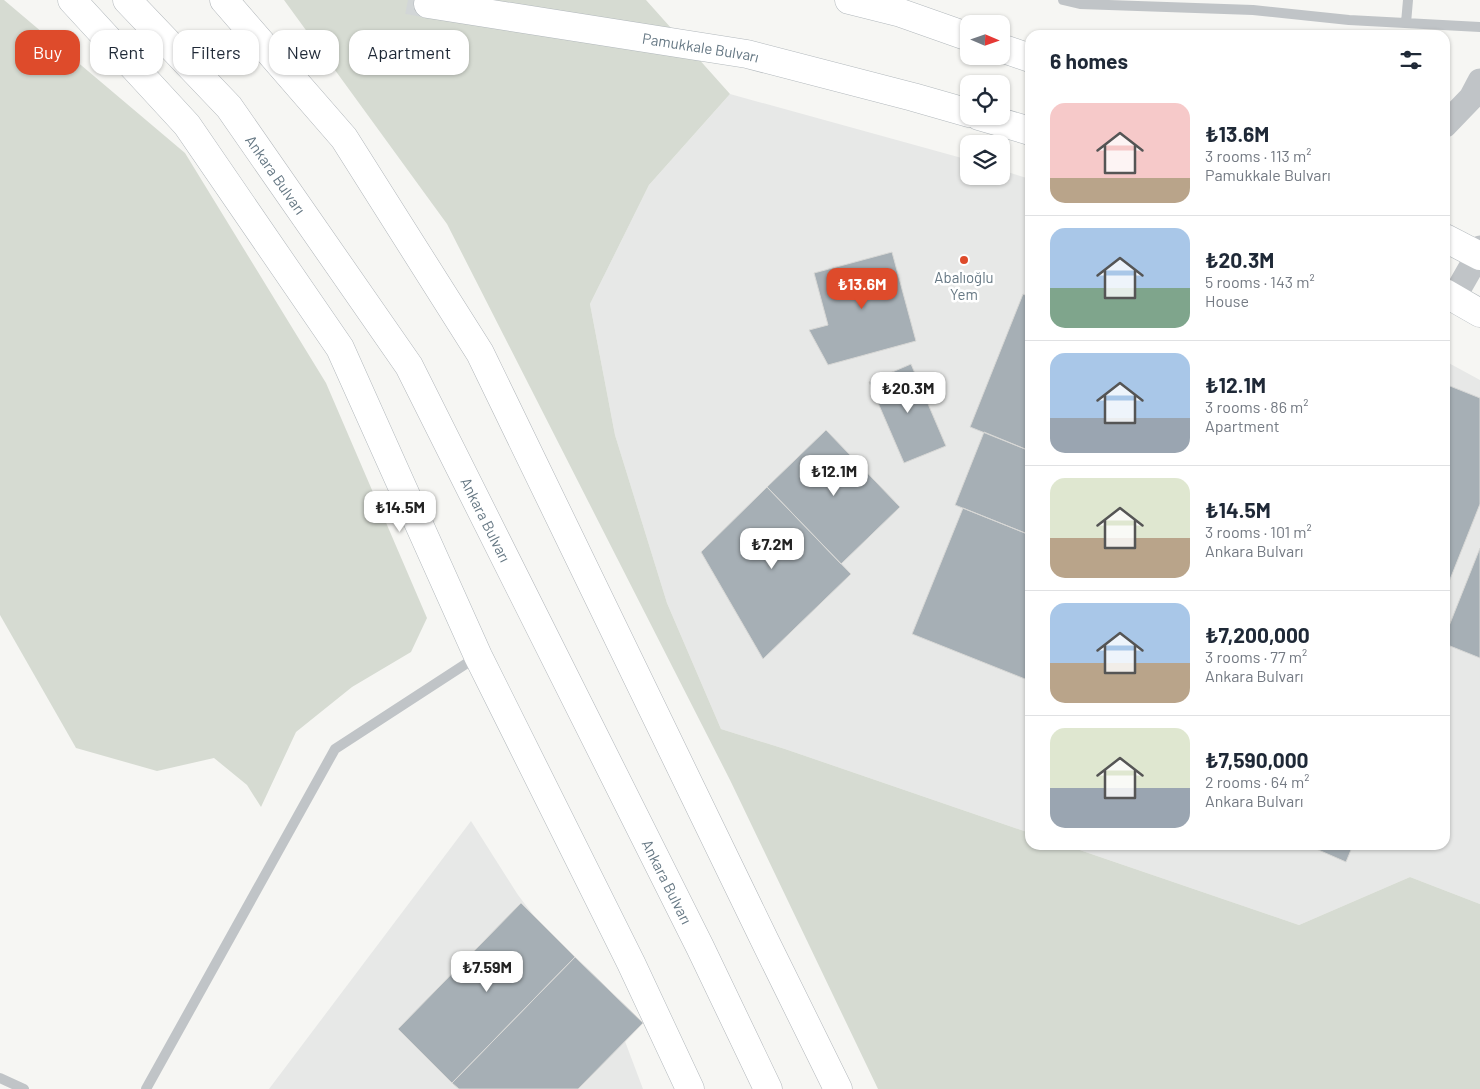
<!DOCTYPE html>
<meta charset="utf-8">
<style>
body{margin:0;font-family:Barlow,sans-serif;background:#f2f2f3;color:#1f2937;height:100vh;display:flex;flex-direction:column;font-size:19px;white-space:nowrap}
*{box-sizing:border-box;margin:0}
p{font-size:16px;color:#747a83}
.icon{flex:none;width:28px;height:28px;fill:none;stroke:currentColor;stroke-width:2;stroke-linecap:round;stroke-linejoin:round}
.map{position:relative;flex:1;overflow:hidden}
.drawer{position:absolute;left:1025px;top:30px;width:425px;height:820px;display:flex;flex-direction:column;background:#fff;border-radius:15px;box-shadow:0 1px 4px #0004}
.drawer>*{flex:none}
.banner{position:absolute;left:15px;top:30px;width:475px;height:45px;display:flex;gap:10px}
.needle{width:32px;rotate:92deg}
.buttons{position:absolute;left:960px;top:15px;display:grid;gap:10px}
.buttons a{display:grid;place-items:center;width:50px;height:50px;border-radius:10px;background:#fff;box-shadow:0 1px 4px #0004;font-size:25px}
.price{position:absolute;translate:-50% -42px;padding:0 11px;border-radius:10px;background:#fff;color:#222;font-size:16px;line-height:32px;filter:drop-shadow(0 1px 2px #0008)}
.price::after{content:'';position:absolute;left:50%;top:30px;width:15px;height:11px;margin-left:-8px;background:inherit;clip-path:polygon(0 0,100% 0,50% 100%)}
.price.active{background:#de4b2b;color:#fff}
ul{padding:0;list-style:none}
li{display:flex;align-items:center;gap:15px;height:125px;padding:0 25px}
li+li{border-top:1px solid #e0e1e3}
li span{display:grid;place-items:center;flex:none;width:140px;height:100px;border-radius:15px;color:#555}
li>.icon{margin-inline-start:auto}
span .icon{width:60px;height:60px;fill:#fffc;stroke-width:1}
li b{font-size:21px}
h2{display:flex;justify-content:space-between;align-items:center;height:60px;padding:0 25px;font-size:21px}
.tag{padding:0 18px;border-radius:15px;background:#fff;box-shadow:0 1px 4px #0004;font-size:18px;line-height:45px}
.tag.active{background:#de4b2b;color:#fff}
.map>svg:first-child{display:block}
</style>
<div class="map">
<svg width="1480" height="1089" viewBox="0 0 1480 1089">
<rect width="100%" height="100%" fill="#f6f6f3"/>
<path fill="#e7e8e7" d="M 730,94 L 969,160 L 969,176 L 1001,176 L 1001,170 L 1030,179 L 1030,833 L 785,749 L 721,729 L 667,603 L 615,435 L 590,304 L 649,185 Z
M 1445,361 L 1480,380 L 1480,904 L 1410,877 L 1299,925 L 1065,845 L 1445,845 Z
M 471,821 L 518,895 L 620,1028 L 643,1089 L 269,1089 Z"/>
<path fill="#d6dbd2" d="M 0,0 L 4,0 L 185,153 L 326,383 L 427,618 L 411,652 L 352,687 L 296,732 L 261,807 L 247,785 L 214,758 L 157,771 L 76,748 L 0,615 Z
M 284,0 L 646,0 L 730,94 L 649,185 L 590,304 L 615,435 L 667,603 L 721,729 L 785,749 L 1030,833 L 1030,845 L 1065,845 L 1299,925 L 1410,877 L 1480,904 L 1480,1089 L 878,1089 L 730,780 L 447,224 Z"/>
<path fill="#a6afb5" stroke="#d8d8d6" d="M 892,252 L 916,341 L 828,365 L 809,330 L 828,325 L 814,273 Z
M 1023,294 L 1030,297 L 1030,451 L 970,427 Z
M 911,364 L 946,446 L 904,463 L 869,382 Z
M 1445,384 L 1480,398 L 1480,504 L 1445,592 Z
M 826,430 L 900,507 L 841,564 L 767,487 Z
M 984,432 L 1030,451 L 1030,535 L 955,505 Z
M 767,487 L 851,574 L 763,659 L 701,552 Z
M 963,508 L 1030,535 L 1030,681 L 912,634 Z
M 1480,548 L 1480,658 L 1445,644 L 1445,636 Z
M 1307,845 L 1353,845 L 1346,862 Z
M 521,903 L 575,957 L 452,1083 L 398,1029 Z
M 575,957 L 643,1023 L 578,1089 L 459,1089 L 452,1083 Z"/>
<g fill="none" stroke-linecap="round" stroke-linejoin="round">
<path stroke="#d2d6d7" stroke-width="28" stroke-dasharray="28 14" stroke-linecap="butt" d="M 408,0 L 428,4"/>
<defs>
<g id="secondary">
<path d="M 72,0 L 187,125 L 340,348 L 478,656 L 631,963 L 690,1089"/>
<path d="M 849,0 L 901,13 L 969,37"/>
<path id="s1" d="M 428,4 L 747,54 L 913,97 L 969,113"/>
<path d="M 1001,48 L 1030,58"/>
<path d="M 979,116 L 1030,131"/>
<path d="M 1445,238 L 1480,256"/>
<path d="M 1445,293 L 1480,313"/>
</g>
<g id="primary">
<path id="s2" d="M 127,0 L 229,107 L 409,366 L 700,947 L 768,1089"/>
<path d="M 224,0 L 344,138 L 480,353 L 764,939 L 838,1089"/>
</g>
</defs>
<use href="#secondary" stroke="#b2b8bc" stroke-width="29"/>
<use href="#primary" stroke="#b1b6ba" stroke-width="29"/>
<path stroke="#c0c4c7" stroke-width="10" d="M 1063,0 L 1080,4 L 1253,10 L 1349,20 L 1480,27
M 1406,23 L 1408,0
M 0,1078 L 24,1089
M 146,1089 L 335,749 L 478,656"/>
<path stroke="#c0c4c7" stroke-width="25" d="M 1445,125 L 1471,98 L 1480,81
M 1454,297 L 1478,255 L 1480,248"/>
<use href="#secondary" stroke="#fff" stroke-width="28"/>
<use href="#primary" stroke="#fff" stroke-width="28"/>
</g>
<circle fill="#de4b2b" stroke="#fff" stroke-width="2" cx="964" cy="260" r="5"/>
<g text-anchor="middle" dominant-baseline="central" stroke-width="5" stroke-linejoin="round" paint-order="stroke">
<g font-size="15" fill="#667884" stroke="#fff">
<text stroke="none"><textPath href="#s1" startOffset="276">Pamukkale Bulvarı</textPath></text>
<text stroke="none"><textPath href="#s2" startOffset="230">Ankara Bulvarı</textPath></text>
<text stroke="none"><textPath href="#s2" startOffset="635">Ankara Bulvarı</textPath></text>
<text stroke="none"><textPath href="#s2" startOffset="1040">Ankara Bulvarı</textPath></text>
</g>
<g font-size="15" fill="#667884" stroke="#fff">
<text x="964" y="277">Abalıoğlu<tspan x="964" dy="17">Yem</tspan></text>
</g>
</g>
</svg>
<div class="buttons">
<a><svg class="needle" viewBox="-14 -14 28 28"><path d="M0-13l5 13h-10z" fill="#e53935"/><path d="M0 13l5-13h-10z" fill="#747a83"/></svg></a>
<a><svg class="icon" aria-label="locate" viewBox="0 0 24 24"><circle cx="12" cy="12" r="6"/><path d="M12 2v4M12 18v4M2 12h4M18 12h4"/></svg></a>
<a><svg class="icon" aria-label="layers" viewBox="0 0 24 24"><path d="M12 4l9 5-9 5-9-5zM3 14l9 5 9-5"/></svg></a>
</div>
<b class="price active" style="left:862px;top:310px">₺13.6M</b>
<b class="price" style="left:908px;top:414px">₺20.3M</b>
<b class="price" style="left:834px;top:497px">₺12.1M</b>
<b class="price" style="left:400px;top:533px">₺14.5M</b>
<b class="price" style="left:772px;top:570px">₺7.2M</b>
<b class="price" style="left:487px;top:993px">₺7.59M</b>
<div class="banner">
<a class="tag active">Buy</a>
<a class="tag">Rent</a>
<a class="tag">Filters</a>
<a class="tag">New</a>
<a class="tag">Apartment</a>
</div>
<section class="drawer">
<h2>6 homes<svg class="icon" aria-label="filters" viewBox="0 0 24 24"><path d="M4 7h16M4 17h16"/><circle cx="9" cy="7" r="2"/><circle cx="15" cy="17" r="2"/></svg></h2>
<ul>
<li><span style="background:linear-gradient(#f6c9c9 75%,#b9a48a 0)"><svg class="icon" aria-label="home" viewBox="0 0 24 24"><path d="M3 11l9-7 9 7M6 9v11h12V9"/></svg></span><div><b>₺13.6M</b><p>3 rooms · 113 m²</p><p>Pamukkale Bulvarı</p></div></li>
<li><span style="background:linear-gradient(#a9c7e8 60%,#7fa58c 0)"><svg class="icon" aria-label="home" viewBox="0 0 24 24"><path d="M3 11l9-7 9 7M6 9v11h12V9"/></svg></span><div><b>₺20.3M</b><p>5 rooms · 143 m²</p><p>House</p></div></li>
<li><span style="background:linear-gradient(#a9c7e8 65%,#9aa5b1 0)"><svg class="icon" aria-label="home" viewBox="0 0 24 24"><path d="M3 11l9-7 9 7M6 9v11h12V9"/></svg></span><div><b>₺12.1M</b><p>3 rooms · 86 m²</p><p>Apartment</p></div></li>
<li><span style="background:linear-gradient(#dfe7d0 60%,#b9a48a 0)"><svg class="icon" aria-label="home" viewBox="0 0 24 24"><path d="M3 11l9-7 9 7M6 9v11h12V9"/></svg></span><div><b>₺14.5M</b><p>3 rooms · 101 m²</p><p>Ankara Bulvarı</p></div></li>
<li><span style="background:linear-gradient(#a9c7e8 60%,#b9a48a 0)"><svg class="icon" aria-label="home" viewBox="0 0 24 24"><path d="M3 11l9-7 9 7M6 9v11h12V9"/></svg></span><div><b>₺7,200,000</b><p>3 rooms · 77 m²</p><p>Ankara Bulvarı</p></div></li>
<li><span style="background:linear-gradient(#dfe7d0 60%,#9aa5b1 0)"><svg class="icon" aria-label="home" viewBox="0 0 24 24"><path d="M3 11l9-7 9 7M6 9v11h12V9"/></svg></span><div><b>₺7,590,000</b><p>2 rooms · 64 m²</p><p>Ankara Bulvarı</p></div></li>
</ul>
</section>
</div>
